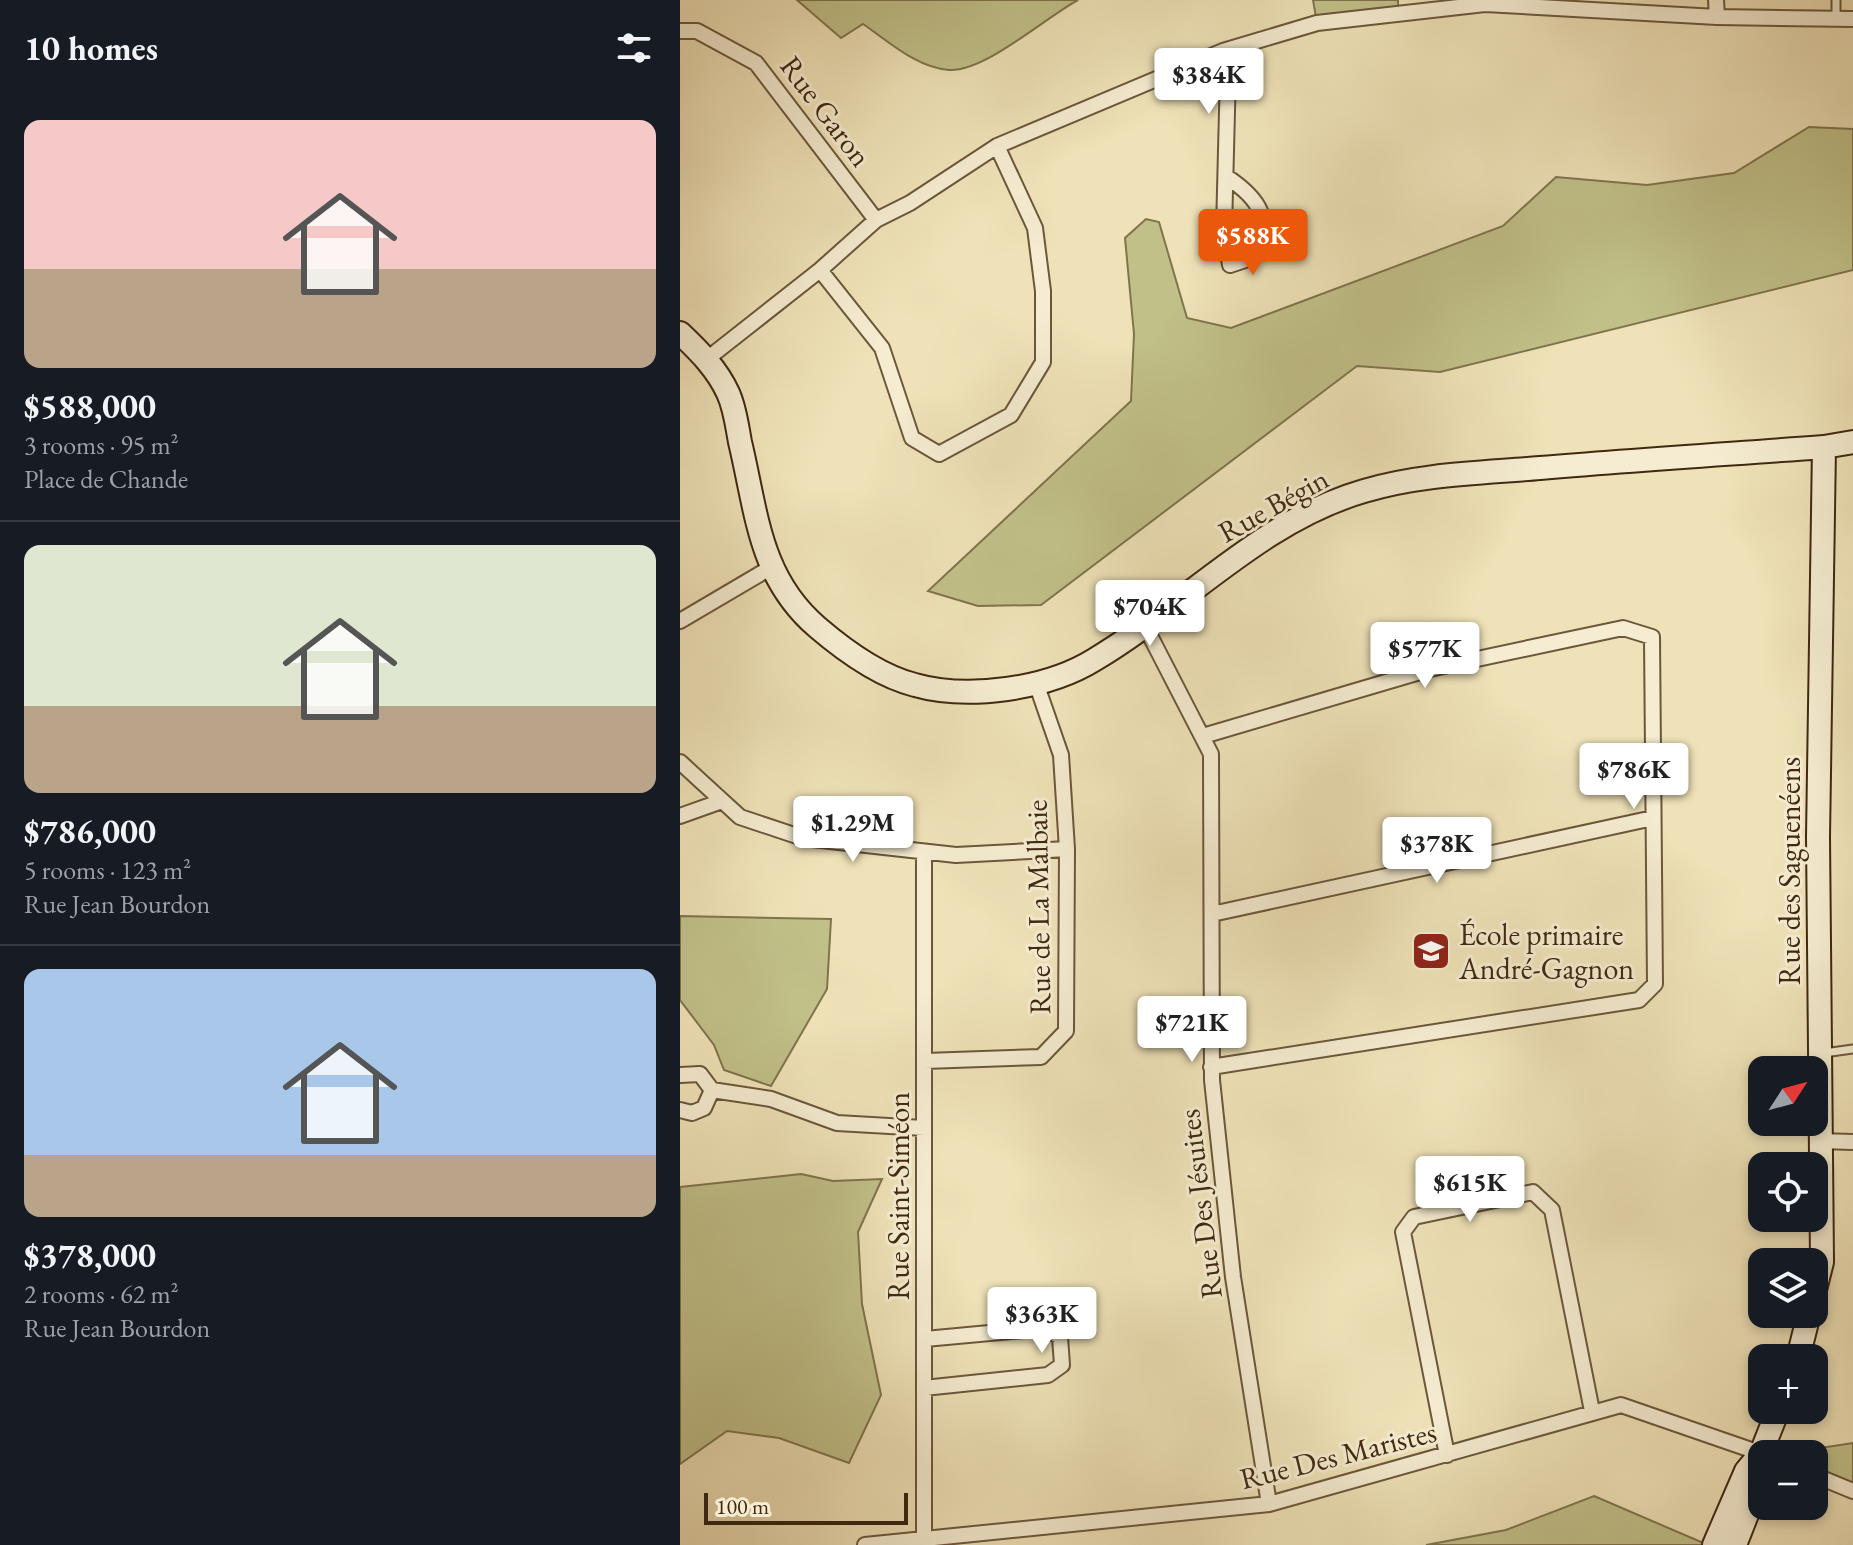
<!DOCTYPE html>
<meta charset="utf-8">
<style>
body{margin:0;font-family:"EB Garamond",serif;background:#242831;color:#f1f3f6;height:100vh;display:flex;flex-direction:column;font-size:30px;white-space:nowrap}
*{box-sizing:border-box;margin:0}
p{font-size:26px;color:#9ea1a6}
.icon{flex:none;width:44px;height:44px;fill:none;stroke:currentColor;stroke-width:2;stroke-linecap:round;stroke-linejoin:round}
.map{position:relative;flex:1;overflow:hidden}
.panel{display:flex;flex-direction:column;background:#171b24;width:680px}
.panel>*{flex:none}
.needle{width:52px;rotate:54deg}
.tools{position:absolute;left:1068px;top:1056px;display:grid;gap:16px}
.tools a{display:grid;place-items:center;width:80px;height:80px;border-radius:16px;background:#171b24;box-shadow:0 4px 12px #0003;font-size:40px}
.scale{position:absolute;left:24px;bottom:20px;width:204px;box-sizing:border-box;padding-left:8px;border:4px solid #402911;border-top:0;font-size:22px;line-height:28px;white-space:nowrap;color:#402911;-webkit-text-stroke:6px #f5ecd1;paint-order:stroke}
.price{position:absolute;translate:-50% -68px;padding:0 18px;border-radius:8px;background:#fff;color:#222;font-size:26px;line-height:52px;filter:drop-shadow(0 2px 4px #0008)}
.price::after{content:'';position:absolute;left:50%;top:48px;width:24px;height:18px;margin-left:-12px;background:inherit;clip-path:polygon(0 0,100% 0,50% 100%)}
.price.on{background:#ea580c;color:#fff}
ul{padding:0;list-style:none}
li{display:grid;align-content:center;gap:16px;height:424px;padding:0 24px}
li+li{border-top:2px solid #363941}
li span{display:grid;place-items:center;height:248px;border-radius:16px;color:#555}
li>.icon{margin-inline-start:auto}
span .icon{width:144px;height:144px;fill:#fffc;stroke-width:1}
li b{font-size:34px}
h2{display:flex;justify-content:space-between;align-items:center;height:96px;padding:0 24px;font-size:34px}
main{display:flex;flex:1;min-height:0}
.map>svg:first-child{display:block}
</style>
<main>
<section class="panel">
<h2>10 homes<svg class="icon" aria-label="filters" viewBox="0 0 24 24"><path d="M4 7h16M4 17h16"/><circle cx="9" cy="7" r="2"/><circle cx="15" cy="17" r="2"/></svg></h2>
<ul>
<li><span style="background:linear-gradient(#f6c9c9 60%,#b9a48a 0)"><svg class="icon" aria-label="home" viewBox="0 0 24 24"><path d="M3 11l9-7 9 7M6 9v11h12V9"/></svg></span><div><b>$588,000</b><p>3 rooms · 95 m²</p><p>Place de Chande</p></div></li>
<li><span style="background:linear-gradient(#dfe7d0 65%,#b9a48a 0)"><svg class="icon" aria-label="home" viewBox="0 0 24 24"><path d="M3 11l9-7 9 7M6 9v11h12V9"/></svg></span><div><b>$786,000</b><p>5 rooms · 123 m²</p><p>Rue Jean Bourdon</p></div></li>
<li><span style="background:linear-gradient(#a9c7e8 75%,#b9a48a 0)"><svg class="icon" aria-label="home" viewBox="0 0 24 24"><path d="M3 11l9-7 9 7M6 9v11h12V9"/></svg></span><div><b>$378,000</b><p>2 rooms · 62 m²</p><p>Rue Jean Bourdon</p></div></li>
</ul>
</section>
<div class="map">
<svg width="1173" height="1545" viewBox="0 0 1173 1545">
<rect width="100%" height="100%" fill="#efe2b8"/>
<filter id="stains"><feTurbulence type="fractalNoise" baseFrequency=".0025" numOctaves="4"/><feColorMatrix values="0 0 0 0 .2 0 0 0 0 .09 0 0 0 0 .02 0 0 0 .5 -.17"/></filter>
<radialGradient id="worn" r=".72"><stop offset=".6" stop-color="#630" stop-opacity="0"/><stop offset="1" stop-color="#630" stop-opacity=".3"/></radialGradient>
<path fill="#c1c089" stroke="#80744d" stroke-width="2" d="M 117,0 L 398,0 C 366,17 305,72 269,70 C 237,68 208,41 183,24 L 161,38 Z
M 633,0 L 718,0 L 718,13 L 637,23 Z
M 1129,127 L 1173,129 L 1173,270 L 760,372 L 677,366 L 361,605 L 298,606 L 248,591 L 451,401 L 454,334 L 445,238 L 466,219 L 479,222 L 507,318 L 551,328 L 823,226 L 876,177 L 967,185 L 1054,173 Z
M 0,916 L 151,919 L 147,989 L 91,1086 L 44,1070 L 34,1045 L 0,1000 Z
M 121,1174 L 153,1181 L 202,1179 L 178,1232 L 182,1304 L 201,1395 L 169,1463 L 99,1438 L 47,1431 L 0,1464 L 0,1187 Z
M 1173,1443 L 1173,1485 L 1134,1468 L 1134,1454 L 1101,1454 Z
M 914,1496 L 1028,1545 L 746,1545 L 826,1530 Z"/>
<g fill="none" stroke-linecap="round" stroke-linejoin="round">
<defs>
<path id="lane" d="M 1156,0 L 1156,18
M 1144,1053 L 1173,1049"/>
<path id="street" d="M 1036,0 L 1037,17
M 0,31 L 17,31 L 76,63 L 196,220
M 543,51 L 548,72 L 544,229 L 550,265 L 574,257 C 594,221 580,199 547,177
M 140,270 L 202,348 L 232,438 L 259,454 L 331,415 L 363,362 L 363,291 L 355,228 L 317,146
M 27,359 L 140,270 L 196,220 L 230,203 L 317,146 L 543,51 L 637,23 L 805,4 L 1037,17 L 1173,19
M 0,621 L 90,568
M 464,624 L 531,754 L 532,1080 L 553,1277 L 589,1504
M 523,736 L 750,669 L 943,628 L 972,637 L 975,984 L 959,1000 L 531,1067
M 0,762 L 60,817 L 123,838 L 276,855 L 387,849
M 0,816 L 42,801
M 532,914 L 973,818
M 245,1061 L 361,1057 L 386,1031 L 387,849 L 381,755 L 356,683
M 0,1075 L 20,1074 L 32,1090 L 24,1108 L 12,1113 L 0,1110
M 32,1090 L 91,1099 L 157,1123 L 244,1128
M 1139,1141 L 1173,1142
M 244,1388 L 368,1375 L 382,1365 L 380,1337 L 364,1328 L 245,1339
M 767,1455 L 723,1232 L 734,1217 L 853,1192 L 872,1210 L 912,1411
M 1134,1475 L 1173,1491
M 244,1539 L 244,852
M 185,1545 L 589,1504 L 941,1405 L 1083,1454"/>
<path id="secondary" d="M 0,333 C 19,351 37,369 48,393 C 55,408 57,426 60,442 C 77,513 79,577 137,627 C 165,651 199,676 235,685 C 288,700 367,689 414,660 C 505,606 580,521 684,491 C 740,474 802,473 860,468 C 955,460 1049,454 1144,447 L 1173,442
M 1134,1294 L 1142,1262 L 1138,837 L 1144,447
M 1118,1358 L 1129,1314
M 1034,1545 L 1066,1471 L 1081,1453 L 1098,1410
M 1055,1545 L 1082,1476"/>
</defs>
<use href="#lane" stroke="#6c573b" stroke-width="11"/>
<use href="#street" stroke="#6c573b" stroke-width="18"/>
<use href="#secondary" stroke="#402911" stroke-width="26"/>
<use href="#lane" stroke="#f5ecd1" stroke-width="7"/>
<use href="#street" stroke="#f5ecd1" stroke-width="14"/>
<use href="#secondary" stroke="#f5ecd1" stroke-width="22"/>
</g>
<defs>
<symbol id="school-square" viewBox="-11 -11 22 22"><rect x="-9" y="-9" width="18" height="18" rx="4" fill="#8f2418" stroke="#f5ecd1"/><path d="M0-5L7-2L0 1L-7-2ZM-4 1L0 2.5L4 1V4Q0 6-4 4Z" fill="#fff"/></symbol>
</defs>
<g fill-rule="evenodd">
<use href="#school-square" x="729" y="929" width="44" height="44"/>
</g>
<g text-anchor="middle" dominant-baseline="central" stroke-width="6" stroke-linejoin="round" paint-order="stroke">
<g font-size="30" fill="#402911" stroke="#f5ecd1">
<text transform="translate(146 111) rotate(53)">Rue Garon</text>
<text transform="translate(593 505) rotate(-29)">Rue Bégin</text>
<text transform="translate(1109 871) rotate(-90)">Rue des Saguenéens</text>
<text transform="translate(358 907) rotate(-91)">Rue de La Malbaie</text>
<text transform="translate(218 1196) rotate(-90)">Rue Saint-Siméon</text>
<text transform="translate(520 1204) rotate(-97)">Rue Des Jésuites</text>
<text transform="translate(658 1455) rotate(-14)">Rue Des Maristes</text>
</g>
<g font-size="30" fill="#402911" stroke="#f5ecd1" text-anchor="start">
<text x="779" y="934">École primaire<tspan x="779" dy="34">André-Gagnon</tspan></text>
</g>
</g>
<rect width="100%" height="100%" filter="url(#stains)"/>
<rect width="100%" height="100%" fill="url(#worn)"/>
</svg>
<div class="tools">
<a><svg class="needle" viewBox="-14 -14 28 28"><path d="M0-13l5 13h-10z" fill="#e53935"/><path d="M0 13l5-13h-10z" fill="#9ea1a6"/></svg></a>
<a><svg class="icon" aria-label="locate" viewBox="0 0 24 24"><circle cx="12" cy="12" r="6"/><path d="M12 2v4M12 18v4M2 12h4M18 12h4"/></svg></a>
<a><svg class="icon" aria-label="layers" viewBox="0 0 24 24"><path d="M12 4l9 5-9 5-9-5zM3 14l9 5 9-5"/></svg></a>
<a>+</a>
<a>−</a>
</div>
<div class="scale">100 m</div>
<b class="price" style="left:529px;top:116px">$384K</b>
<b class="price on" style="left:573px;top:277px">$588K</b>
<b class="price" style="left:470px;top:648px">$704K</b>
<b class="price" style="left:745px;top:690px">$577K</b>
<b class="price" style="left:954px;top:811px">$786K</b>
<b class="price" style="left:173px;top:864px">$1.29M</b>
<b class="price" style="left:757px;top:885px">$378K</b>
<b class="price" style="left:512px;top:1064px">$721K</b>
<b class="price" style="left:790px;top:1224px">$615K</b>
<b class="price" style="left:362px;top:1355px">$363K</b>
</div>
</main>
